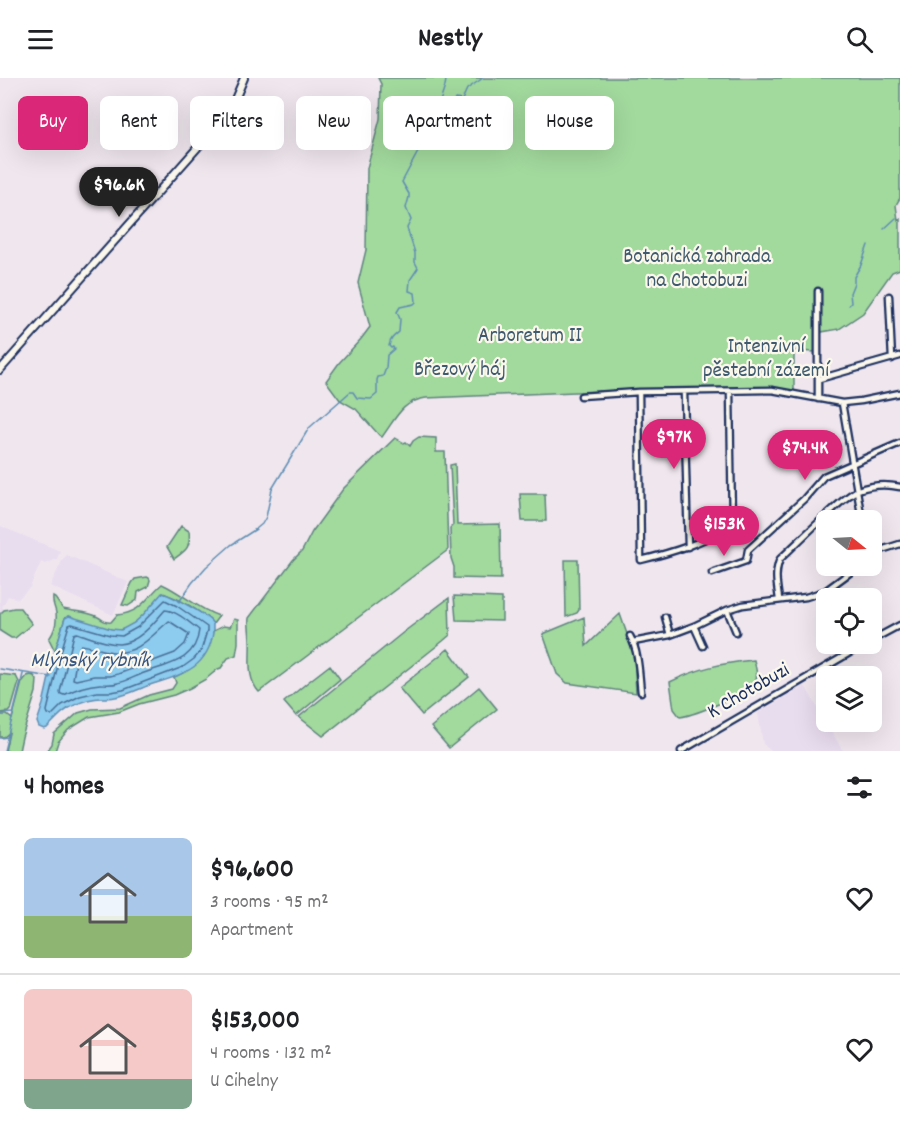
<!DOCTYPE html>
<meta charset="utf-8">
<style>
body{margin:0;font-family:Dekko,sans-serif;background:#f6f6f6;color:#202124;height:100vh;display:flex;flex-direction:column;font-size:22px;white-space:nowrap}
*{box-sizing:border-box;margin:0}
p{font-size:20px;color:#757577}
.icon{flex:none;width:33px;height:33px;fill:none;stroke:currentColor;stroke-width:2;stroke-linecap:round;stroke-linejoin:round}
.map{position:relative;height:673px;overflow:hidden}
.drawer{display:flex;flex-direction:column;background:#fff;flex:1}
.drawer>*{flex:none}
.guide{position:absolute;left:18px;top:18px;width:864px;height:54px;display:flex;gap:12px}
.needle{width:39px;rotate:108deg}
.tools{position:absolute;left:816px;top:432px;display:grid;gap:12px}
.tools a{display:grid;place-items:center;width:66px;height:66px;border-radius:9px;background:#fff;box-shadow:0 6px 24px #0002;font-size:30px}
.price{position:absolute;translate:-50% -51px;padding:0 14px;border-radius:21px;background:#db2777;color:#fff;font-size:20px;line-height:39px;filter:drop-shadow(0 2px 3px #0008)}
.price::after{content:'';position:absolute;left:50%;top:36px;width:18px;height:14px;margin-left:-9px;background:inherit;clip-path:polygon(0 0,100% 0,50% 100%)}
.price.selected{background:#222;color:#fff}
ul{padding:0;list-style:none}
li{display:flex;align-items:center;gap:18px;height:150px;padding:0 24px}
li+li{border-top:2px solid #e0e0e0}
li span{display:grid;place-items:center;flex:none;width:168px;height:120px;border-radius:9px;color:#555}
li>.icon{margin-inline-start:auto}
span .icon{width:72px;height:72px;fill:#fffc;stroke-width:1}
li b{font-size:26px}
h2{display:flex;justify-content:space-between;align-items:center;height:72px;padding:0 24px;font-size:26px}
.chip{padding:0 21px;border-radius:9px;background:#fff;box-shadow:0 6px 24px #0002;font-size:21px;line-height:54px}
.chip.selected{background:#db2777;color:#fff}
header{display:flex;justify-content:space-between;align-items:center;height:78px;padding:0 24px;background:#fff;font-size:27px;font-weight:700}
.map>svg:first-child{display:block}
</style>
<header><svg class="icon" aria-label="menu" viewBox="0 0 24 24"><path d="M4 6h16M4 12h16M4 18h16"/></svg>Nestly<svg class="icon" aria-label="search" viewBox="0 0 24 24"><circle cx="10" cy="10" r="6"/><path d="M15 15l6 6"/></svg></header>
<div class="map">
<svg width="900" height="673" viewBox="0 0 900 673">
<rect width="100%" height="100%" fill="#f0e7ee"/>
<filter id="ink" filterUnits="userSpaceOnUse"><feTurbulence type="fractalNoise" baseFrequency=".0167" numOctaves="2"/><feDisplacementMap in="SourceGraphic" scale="12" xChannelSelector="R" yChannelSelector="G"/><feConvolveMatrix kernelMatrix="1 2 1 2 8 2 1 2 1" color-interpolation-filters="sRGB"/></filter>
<g filter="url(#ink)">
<path fill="#e8dcef" d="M 0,448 L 60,473 L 57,481 L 45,486 L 41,484 L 30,509 L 18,521 L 8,518 L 2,529 L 4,532 L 0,536 Z
M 67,477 L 128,504 L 113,537 L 50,508 L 63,481 Z
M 805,608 L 843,673 L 771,673 L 763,666 L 758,635 Z"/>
<path fill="#a2d99d" stroke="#5e847e" stroke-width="1.5" d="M 378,0 L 900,0 L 900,120 L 896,127 L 898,142 L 900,141 L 900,191 L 892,194 L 863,235 L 839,251 L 816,255 L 816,274 L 794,273 L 794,313 L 771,310 L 675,310 L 426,320 C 402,323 396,340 382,359 L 379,357 L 356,331 L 340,322 L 326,303 L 339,285 L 361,261 L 370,249 L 358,205 L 366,172 L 367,90 L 380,41 L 381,6 Z
M 419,359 L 436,360 L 436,374 L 445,374 L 448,472 L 259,614 C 246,599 251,581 250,563 C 250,555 248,548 249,540 L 293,482 L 302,473 L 312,454 L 343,411 L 395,360 L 404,365 L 406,364 L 410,368 L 413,363 Z
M 455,386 L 457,447 L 500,446 L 501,501 L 454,500 L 454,489 L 451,480 L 450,450 L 453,447 L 450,387 Z
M 520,416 L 545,416 L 546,443 L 522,443 Z
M 181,448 L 189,453 C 191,470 186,472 174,481 L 167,469 Z
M 565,482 L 578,482 L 579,532 L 577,535 L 566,539 Z
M 147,499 L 149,500 L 150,502 L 148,509 L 138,514 L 137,522 L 128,528 L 122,527 L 132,505 L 135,501 Z
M 162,506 C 182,515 198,531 219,538 L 213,546 C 199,532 180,521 163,515 C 152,527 140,544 125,551 C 114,555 80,543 69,538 L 65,540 L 55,573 L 49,561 C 54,554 57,544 56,535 C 55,529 52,526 53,519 L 55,520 L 63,531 C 74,534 88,533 98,539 C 104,542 104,545 111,544 L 117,537 C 142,534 145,521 162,506 Z
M 454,518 L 502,520 L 502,543 L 456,542 Z
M 449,520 L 450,557 L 443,563 L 323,658 L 299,639 L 405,553 Z
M 14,530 L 20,530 L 32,546 L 15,560 L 11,560 L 0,553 L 0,536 L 4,532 Z
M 620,536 L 634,576 L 636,615 L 567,605 L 557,596 L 543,556 L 584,539 L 586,568 Z
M 234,541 L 238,542 L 238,565 L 236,577 L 228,580 L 221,590 L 218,591 L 206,601 L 190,610 L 174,617 L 139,626 L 119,634 L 89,639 L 68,652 L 58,664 L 55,673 L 47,673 L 52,666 L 54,656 L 78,635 L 92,631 L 120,630 L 149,617 L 172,611 L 176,605 L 174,599 C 200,588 205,579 213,553 L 223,548 L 230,549 Z
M 448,571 L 469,599 L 422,637 L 399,610 Z
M 754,582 C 755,587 758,595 756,601 C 752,615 694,637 680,639 L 674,631 L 670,604 C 698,590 723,585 754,582 Z
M 330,587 L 340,601 L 296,638 L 284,624 L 308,604 Z
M 0,596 L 16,598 L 19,604 L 11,632 L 9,634 L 0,635 Z
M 31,597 L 34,598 L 37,602 L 36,614 L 22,659 L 19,673 L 5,673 L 9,655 L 4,659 L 0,659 L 0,637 L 7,637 L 12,641 L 22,604 L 27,598 Z
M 479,609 L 497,631 L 449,670 L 431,649 Z"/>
<path fill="#8dccee" stroke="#5f8db4" stroke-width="1.5" d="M 162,515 C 172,518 209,537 213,546 C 213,548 213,553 213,555 C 207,592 180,597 150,607 C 138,611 128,617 115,619 C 111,620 107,620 102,620 C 93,620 83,623 75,627 C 63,632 56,641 47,650 L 44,651 L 39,649 L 37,644 L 43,626 L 55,573 L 65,540 L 69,538 L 111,551 L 121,552 L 134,545 L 143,537 Z"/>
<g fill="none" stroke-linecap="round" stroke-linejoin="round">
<path stroke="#496e98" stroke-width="1.5" d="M 165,522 L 177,528 L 207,549 L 207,553 L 201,573 L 194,581 L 183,589 L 123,612 L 111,614 L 97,614 L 80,618 L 62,627 L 52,637 L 48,636 L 47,633 L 61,574 L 69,547 L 72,546 L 110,557 L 122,558 L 138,549 Z
M 165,532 C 177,533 189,544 199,552 C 196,583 169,586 144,595 C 136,598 127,603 118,605 C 112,607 106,606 100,606 C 87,607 75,611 64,617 L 61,616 L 60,614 L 74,556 L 77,555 C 90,559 105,566 119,566 C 138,565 154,545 165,532 Z
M 169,543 L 189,556 L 185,566 L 175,575 L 118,596 L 110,598 L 94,598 L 76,602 L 73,601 L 77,578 L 81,567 C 92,568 102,573 113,574 C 138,577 152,557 169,543 Z"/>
<path stroke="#5f8db4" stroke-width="1.5" d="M 436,39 C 437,25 446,14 446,0
M 884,151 L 896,140
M 849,227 L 851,225 L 850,215 L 854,205 L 854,199 L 861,187 L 868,167
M 179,524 L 192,505 L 206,489 L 231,467 L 256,451 L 262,446 L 266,439 L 272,411 L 309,350 L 350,314 L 353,314 L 357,320 L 371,321 L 377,316 L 377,302 L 378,299 L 383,298 L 386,290 L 387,277 L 394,271 L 393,269 L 391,270 L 389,268 C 390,261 394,258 399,254 L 400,241 L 397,234 L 400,229 L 414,226 L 416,224 L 415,215 L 409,213 L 410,202 L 418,190 L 415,184 L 415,175 L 407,150 L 411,142 L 406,130 L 409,119 L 409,116 L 402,104 L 419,72 L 430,58 L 440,31 L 443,29 L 452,29 L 455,21 L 462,22 L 467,11 L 483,0
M 0,591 L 51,599
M 0,636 L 14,635
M 0,660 L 8,659
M 4,673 L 23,596"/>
<defs>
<path id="street" d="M 818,213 L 818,321
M 889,218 L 892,281
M 819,301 L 900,278
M 639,314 L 641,482 C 674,474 702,465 732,447 L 730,313
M 684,314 L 688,469
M 581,318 L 639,314 L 772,312 L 842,325 L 861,323 L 900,315
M 842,325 L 862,442
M 872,477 L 875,474 L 900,466
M 712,495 L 746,483 L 748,472 L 804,421 L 824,398 L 900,365
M 779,521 C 777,507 774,495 780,481 C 797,465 814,448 832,432 C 840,425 848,417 858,412 C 871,407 886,406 900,409
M 727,532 L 736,554
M 665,539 L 670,557
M 694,548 L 703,568
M 630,558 C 639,574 639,596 641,614
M 872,562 L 900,547
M 633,564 L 670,557 L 694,548 L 727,532 L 743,527 L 806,519 L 825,513 L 859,488
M 681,673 L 865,566"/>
<path id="secondary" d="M 0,292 L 230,33 L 244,0"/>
</defs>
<use href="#street" stroke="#1b2f5e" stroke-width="9"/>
<use href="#secondary" stroke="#1b2f5e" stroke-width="10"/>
<use href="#street" stroke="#fbf7ec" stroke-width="4.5"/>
<use href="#secondary" stroke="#fbf7ec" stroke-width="6"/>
</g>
</g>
<g text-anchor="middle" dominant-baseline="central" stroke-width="4.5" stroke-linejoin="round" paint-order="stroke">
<g font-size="21" fill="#3d5a6e" stroke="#fbf7ec">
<text x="697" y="180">Botanická zahrada<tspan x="697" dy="24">na Chotobuzi</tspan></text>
<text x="530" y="259">Arboretum II</text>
<text x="766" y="270">Intenzivní<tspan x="766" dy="24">pěstební zázemí</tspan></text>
<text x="460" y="293">Březový háj</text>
</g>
<g font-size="21" fill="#1b2f5e" stroke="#fbf7ec">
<text transform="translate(749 614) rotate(-30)">K Chotobuzi</text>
</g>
<g font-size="22" font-style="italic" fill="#385682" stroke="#fbf7ec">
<text x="90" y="583">Mlýnský rybník</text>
</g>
</g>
</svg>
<div class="tools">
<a><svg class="needle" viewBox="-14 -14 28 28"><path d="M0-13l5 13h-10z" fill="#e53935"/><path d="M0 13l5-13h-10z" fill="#757577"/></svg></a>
<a><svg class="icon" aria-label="locate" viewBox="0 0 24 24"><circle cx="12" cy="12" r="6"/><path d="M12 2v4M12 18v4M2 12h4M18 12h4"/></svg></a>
<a><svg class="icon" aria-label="layers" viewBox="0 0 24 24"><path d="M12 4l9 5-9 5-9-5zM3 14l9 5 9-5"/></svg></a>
</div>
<b class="price selected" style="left:119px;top:140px">$96.6K</b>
<b class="price" style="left:674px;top:392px">$97K</b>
<b class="price" style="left:805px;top:403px">$74.4K</b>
<b class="price" style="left:724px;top:479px">$153K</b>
<div class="guide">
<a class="chip selected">Buy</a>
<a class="chip">Rent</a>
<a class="chip">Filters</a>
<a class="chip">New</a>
<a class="chip">Apartment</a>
<a class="chip">House</a>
</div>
</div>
<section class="drawer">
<h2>4 homes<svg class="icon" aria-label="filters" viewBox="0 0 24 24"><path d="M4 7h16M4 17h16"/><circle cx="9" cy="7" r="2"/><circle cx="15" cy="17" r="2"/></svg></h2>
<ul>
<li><span style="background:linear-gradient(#a9c7e8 65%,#8fb573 0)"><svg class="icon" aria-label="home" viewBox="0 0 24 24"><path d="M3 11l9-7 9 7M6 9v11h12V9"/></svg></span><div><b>$96,600</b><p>3 rooms · 95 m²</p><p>Apartment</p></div><svg class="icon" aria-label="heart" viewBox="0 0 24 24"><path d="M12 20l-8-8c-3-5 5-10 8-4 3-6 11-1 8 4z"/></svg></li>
<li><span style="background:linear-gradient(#f6c9c9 75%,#7fa58c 0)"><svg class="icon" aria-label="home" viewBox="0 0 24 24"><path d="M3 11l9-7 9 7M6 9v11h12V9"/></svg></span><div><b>$153,000</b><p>4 rooms · 132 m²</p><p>U Cihelny</p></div><svg class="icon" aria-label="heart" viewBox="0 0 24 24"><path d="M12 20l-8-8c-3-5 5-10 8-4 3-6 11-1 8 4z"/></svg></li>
</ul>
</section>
